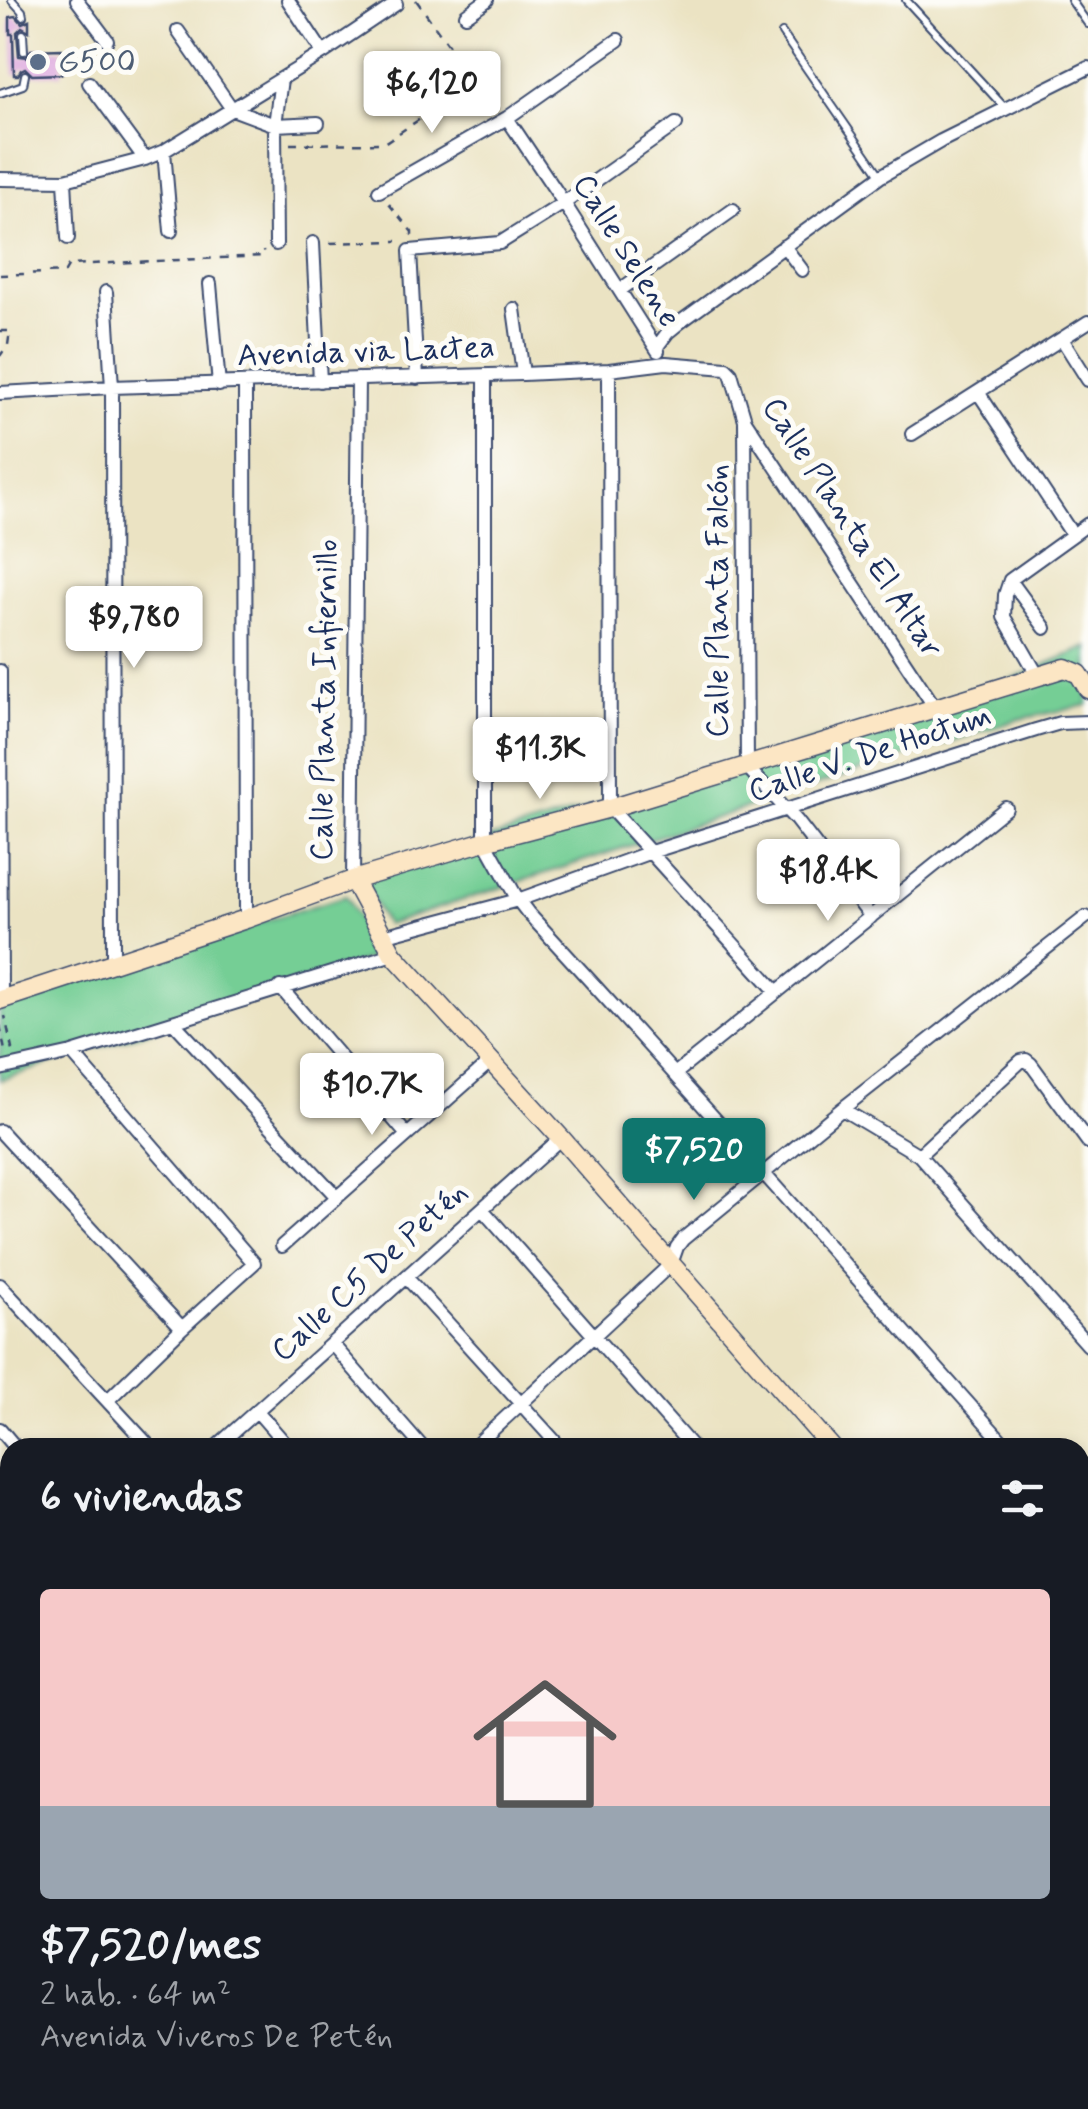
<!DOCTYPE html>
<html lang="es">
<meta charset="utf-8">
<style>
body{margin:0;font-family:Mynerve,sans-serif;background:#20242c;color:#f1f3f6;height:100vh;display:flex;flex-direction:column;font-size:38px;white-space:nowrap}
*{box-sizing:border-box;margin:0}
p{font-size:32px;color:#9ea1a6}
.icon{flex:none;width:55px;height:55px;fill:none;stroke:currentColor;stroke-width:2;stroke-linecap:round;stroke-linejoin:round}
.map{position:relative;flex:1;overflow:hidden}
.side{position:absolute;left:0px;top:1438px;width:1090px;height:672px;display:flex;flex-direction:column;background:#171b24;border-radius:30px 30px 0 0;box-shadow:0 5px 15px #0003}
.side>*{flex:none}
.price{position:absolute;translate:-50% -85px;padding:0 22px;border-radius:10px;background:#fff;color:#222;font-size:32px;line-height:65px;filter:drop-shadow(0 2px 5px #0008)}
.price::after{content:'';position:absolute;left:50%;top:60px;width:30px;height:22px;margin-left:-15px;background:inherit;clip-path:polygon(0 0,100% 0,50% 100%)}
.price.active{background:#0f766e;color:#fff}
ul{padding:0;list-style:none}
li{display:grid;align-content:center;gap:20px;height:530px;padding:0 40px}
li+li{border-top:2px solid #363941}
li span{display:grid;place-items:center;height:310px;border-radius:10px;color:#555}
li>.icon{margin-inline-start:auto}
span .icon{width:180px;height:180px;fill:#fffc;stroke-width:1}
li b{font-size:42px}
h2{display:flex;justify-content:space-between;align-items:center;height:120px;padding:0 40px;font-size:42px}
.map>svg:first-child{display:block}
</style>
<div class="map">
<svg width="1088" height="2109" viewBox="0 0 1088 2109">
<rect width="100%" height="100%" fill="#fdfcf7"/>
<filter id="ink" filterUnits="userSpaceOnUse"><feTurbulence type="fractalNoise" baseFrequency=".01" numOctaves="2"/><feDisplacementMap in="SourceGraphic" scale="20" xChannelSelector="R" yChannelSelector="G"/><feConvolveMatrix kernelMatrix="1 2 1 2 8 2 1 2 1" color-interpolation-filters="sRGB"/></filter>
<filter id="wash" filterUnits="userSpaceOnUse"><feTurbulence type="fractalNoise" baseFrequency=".0048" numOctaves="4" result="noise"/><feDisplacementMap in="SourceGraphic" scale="40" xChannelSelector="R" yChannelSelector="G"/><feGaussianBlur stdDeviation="2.25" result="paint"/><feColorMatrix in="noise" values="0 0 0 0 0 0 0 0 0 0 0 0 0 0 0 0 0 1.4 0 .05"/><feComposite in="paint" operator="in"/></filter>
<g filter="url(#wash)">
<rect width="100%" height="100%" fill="#ebe3c3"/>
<path fill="#74ce95" stroke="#487e7a" stroke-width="2.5" d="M 1088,647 L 1088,705 L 1020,719 L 386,925 L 360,877 L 985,690 Z
M 346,896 L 378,956 L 0,1080 L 0,1001 Z"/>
<g id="blocks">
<path fill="#d99edc" d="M 16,16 L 22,23 L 29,20 L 29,31 L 22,27 L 17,32 L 19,56 L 27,57 L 31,50 L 62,49 L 62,74 L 32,75 L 25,68 L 21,70 L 18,75 L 14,75 L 13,34 L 10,34 L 10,17 Z"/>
</g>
</g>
<g filter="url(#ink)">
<use href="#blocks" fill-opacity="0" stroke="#3a4a6d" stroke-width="2.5"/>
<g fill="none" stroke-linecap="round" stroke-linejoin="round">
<defs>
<path id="lane" d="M 12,0 L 22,11 L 23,16
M 906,0 L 1005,108
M 1071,0 L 1088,24
M 782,33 L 880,175
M 23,34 L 24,51
M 0,93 L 23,85 L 25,75"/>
<path id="street" d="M 77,0 L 107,40
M 288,0 L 323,53
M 466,15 L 487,0
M 178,31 L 232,109
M 89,83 L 145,159
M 232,109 L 275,125 L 318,123
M 507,118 L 564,203 L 658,351
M 164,151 L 171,231
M 0,179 L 65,180 L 145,159 L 164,151 L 323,53 L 396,4 L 394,0
M 65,180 L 68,238
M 379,191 L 507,118 L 618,40
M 313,243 L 320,381
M 276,244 L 275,125 L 281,79
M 784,246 L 802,270
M 210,284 L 219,385
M 620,290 L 733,210
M 106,292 L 112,387 L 113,963
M 514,309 L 523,374
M 1062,339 L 1088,380
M 656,348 L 668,332 L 679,323 L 881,176 L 941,141 L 1088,68
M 609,370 L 610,808 L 777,992
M 485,375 L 485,841 L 518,900 L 528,913 C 691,1089 848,1269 1008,1448
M 417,378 L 410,251 L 500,243 L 564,203 L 676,124
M 245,384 L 246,919
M 978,392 L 1072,534
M 0,393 L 112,387 L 523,374 L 609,370 L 666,363 L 726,368 L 731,373 L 745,420 L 936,709
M 745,420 L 747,767 L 796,820 L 871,917
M 912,434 L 1088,322
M 1010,580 L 1045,628
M 0,671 L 1,1000
M 1038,676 L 1004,617 L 1005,595 L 1010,580 L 1088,524
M 353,880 L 358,379
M 383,936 L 518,900 L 651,852 L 1036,730 L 1060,723 L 1088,722
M 280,987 L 407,1135
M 173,1022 L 337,1197
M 72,1053 L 254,1263 L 182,1328 L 108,1400
M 0,1069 L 72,1053 L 393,954
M 676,1073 L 1006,808
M 842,1109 L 919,1155 L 1088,1345
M 0,1131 L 182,1328
M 919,1155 L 1021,1061 L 1026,1060 L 1031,1064 L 1088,1142
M 482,1209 L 693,1448
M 282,1246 L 491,1061
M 406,1277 L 561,1448
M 0,1285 L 151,1448
M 332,1344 L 423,1448
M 257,1411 L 289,1448
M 0,1429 L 16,1448
M 215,1448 L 561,1138
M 473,1448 L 671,1264 L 677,1247 L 683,1239 L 842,1109 L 1086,917
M 1080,1528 L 1088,1536
M 1080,1885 L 1088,1893
M 0,2034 L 10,2017
M 1080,2034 L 1088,2043
M 321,2100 L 329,2109
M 597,2100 L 606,2109
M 729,2100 L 737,2109
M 866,2100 L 874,2109
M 1008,2100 L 1015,2109
M 358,2109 L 368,2100
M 521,2109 L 531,2100"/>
<path id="secondary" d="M 353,880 L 393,954 L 561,1138 L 832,1448
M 0,1000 L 246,919 L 353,880 L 485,841 L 610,808 L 1065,668 L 1079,674 L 1088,689
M 1080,1726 L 1088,1735
M 1080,1785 L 1088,1763
M 1,1862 L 4,1930 L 10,1949
M 174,2100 L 182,2109
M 967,2109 L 970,2100"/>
</defs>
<use href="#lane" stroke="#3a4a6d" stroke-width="10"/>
<use href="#street" stroke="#3a4a6d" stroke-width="16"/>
<use href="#secondary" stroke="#3a4a6d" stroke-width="21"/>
<path stroke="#3a4a6d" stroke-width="2.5" stroke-dasharray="8 8" stroke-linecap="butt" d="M 416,0 L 474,80 L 471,85 L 488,109
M 290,144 L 384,143 L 471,85
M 389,204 L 412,232 L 412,238
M 330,243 L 397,241
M 0,275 L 65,272 L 69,265 L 264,256 L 263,251
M 0,331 L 10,331 L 8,345 L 0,356
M 0,1025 L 5,1051 L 12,1049 L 5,1016"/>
<use href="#lane" stroke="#fff" stroke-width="6"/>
<use href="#street" stroke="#fff" stroke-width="12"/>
<use href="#secondary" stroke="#fce6c4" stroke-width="18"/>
</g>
</g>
<circle fill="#5c6f8a" stroke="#fdfcf7" stroke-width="4" cx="38" cy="62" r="10"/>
<g text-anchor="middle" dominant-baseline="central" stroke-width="10" stroke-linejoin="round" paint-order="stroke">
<g font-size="32" fill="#4e5e75" stroke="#fdfcf7" text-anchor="start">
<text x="58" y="62">G500</text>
</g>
<g font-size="32" fill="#1b2f5e" stroke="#fdfcf7">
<text transform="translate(626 251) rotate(58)">Calle Selene</text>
<text transform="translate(366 352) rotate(-2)">Avenida via Lactea</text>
<text transform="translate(852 528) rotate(57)">Calle Planta El Altar</text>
<text transform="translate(718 601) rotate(-90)">Calle Planta Falcón</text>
<text transform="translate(325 700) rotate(-89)">Calle Planta Infiernillo</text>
<text transform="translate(870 754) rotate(-18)">Calle V. De Hoctum</text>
<text transform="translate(370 1272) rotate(-42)">Calle C5 De Petén</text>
</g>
</g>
</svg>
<b class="price" style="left:432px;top:136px">$6,120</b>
<b class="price" style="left:134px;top:671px">$9,780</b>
<b class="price" style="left:540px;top:802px">$11.3K</b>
<b class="price" style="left:828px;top:924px">$18.4K</b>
<b class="price" style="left:372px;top:1138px">$10.7K</b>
<b class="price active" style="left:694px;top:1203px">$7,520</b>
<section class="side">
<h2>6 viviendas<svg class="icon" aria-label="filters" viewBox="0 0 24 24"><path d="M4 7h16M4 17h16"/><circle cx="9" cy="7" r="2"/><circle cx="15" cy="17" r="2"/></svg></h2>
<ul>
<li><span style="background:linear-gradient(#f6c9c9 70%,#9aa5b1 0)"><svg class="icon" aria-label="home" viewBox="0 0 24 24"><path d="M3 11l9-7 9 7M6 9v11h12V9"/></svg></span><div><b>$7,520/mes</b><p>2 hab. · 64 m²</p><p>Avenida Viveros De Petén</p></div></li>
</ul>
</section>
</div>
